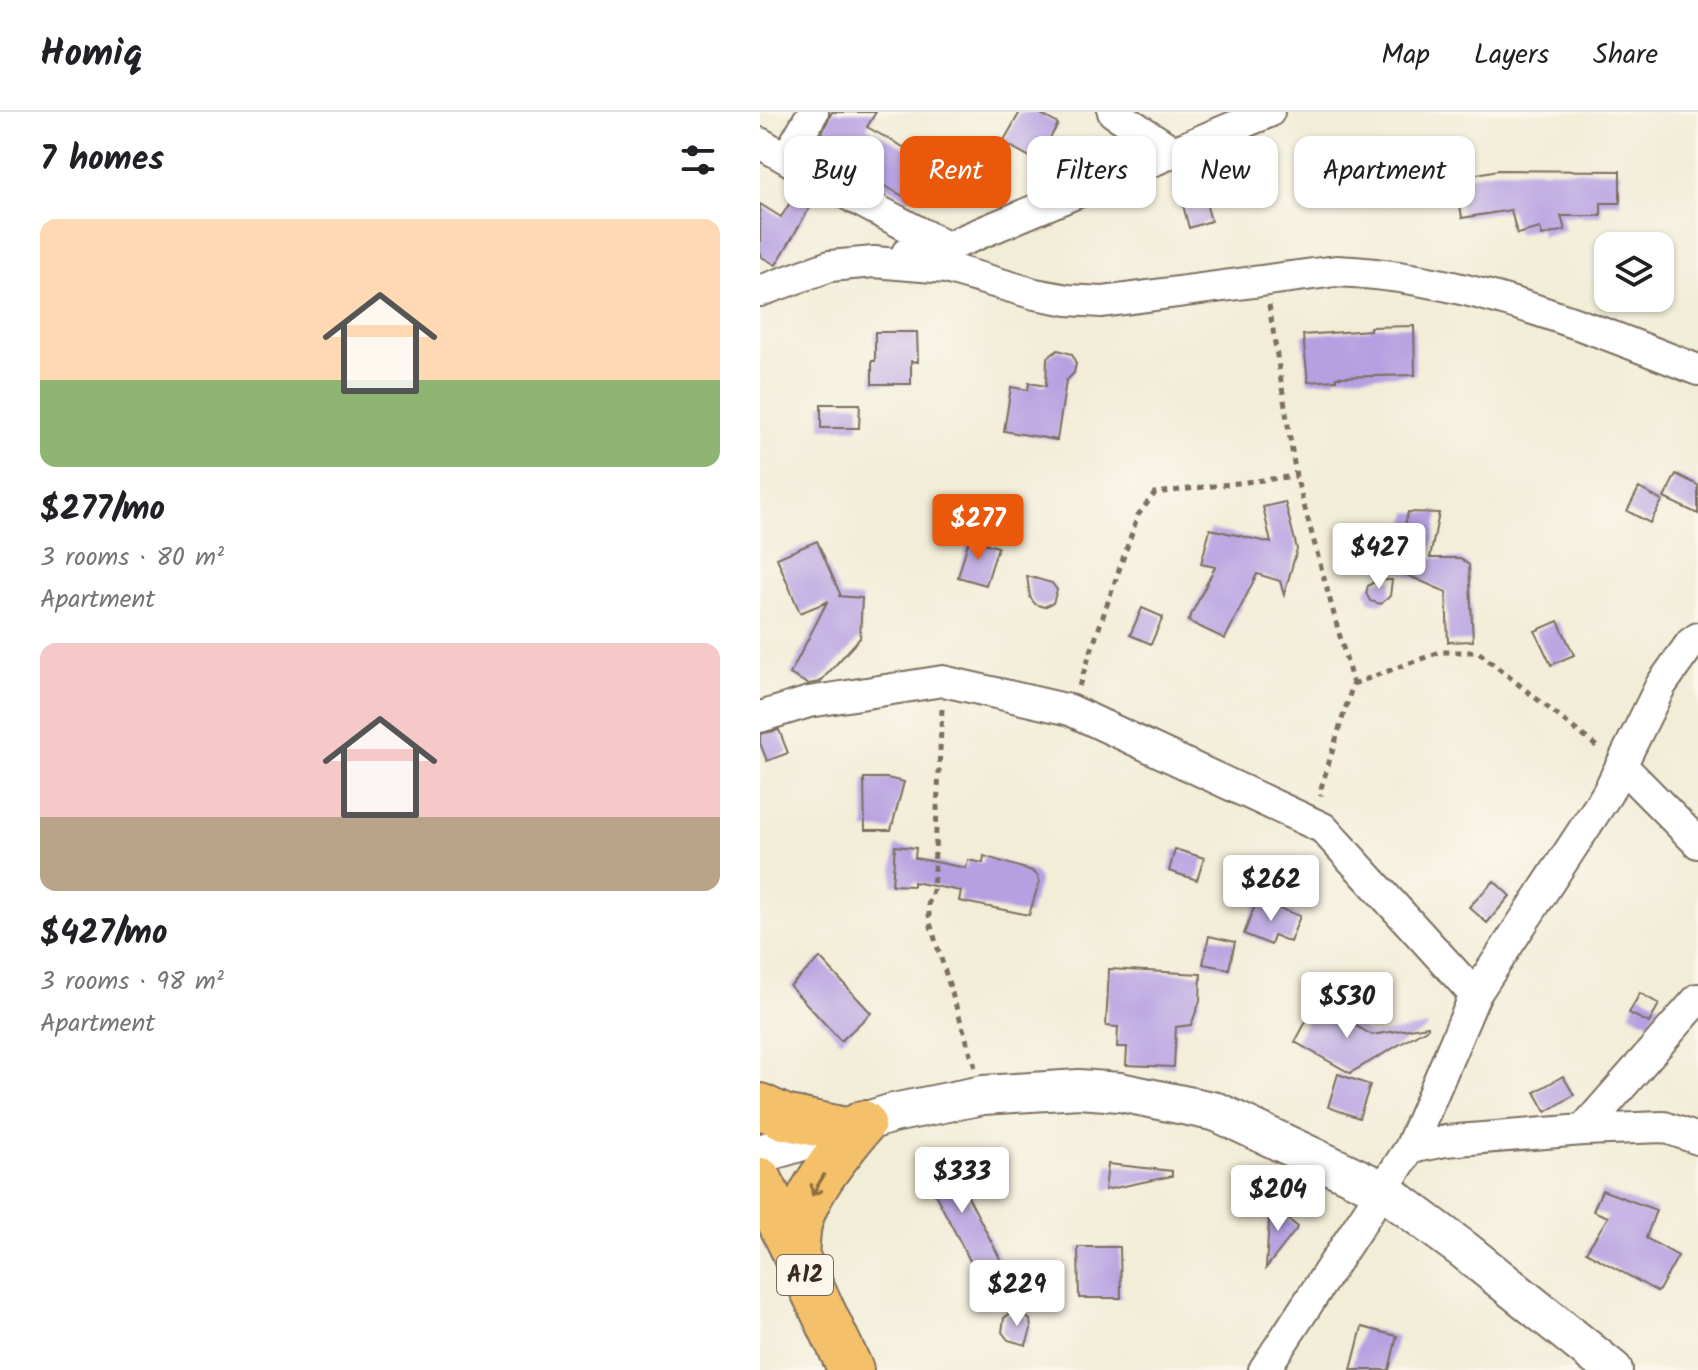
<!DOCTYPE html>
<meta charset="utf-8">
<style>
body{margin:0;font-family:Kalam,sans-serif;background:#f2f2f2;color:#202124;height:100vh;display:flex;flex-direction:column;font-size:30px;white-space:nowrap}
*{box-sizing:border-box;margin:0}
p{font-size:26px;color:#757577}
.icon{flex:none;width:44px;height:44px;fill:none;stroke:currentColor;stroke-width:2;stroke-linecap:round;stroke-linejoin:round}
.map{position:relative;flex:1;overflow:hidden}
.panel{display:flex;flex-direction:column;background:#fff;width:760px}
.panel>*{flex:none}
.hud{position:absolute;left:24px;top:24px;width:760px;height:72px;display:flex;gap:16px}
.buttons{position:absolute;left:834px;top:120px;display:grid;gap:16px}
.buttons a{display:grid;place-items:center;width:80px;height:80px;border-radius:16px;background:#fff;box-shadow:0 2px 6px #0004;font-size:40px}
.price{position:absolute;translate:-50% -68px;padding:0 18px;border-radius:8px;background:#fff;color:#222;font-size:26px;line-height:52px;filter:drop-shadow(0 2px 4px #0008)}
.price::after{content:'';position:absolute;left:50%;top:48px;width:24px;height:18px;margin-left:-12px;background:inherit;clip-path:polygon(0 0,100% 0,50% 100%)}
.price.active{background:#ea580c;color:#fff}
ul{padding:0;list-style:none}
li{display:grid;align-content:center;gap:16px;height:424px;padding:0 40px}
li span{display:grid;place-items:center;height:248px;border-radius:16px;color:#555}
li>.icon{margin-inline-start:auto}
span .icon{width:144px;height:144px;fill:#fffc;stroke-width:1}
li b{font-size:34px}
h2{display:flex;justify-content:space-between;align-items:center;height:96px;padding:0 40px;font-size:34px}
.chip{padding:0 28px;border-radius:16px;background:#fff;box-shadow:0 2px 6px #0004;font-size:28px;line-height:72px}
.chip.active{background:#ea580c;color:#fff}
header{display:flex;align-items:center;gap:48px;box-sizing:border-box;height:112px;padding:0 40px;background:#fff;border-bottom:2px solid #e0e0e0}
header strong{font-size:38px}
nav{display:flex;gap:44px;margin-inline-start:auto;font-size:28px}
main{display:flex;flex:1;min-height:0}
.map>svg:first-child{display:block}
</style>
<header>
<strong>Homiq</strong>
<nav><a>Map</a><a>Layers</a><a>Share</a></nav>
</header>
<main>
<section class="panel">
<h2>7 homes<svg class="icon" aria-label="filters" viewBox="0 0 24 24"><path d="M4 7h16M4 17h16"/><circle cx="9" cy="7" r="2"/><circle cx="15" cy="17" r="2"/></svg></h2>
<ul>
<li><span style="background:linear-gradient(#ffd9b3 65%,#8fb573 0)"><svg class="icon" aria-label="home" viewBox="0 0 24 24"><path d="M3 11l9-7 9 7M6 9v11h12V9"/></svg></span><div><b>$277/mo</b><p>3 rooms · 80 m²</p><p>Apartment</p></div></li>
<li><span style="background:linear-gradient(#f6c9c9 70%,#b9a48a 0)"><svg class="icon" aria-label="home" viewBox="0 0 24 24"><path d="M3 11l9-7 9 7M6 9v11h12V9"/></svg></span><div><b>$427/mo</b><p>3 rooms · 98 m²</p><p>Apartment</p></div></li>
</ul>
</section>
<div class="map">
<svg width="938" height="1258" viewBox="0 0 938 1258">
<rect width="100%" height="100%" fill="#fbf7ec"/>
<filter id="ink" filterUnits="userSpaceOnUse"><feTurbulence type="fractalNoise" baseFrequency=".0125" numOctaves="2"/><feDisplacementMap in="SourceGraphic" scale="16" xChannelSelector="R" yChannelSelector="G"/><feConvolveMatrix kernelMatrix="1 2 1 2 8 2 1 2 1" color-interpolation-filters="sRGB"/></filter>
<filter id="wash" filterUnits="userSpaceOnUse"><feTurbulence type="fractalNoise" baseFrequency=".006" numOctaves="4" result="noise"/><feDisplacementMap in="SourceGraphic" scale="32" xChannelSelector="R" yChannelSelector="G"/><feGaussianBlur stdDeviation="1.8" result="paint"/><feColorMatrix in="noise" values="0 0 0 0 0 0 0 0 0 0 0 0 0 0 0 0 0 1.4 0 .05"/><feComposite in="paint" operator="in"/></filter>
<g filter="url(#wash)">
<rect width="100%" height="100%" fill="#f2edd7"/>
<g id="blocks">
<path fill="#b5a0e1" d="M 72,0 L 116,0 L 107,15 L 172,51 L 150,88 L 118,70 L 121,64 L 59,26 Z
M 260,0 L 277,0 L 298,12 L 277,49 L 243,30 Z
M 636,52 L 646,72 L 625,83 L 615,63 Z
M 738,58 L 860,59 L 860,91 L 841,91 L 841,104 L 801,104 L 805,118 L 782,124 L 780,116 L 757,122 L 751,98 L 702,106 L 696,66 Z
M 40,75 L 56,85 L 16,153 L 0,144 L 0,92 L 21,105 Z
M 445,87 L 451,109 L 429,116 L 423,93 Z
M 654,214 L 655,263 L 576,265 L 576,268 L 548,270 L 543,223 L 610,218 L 610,215 Z
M 115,220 L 157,220 L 158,250 L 151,249 L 151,272 L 112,272 L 112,249 L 115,249 Z
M 298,238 L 312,242 L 316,252 L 314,261 L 306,269 L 297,328 L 244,319 L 251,275 L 268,278 L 269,271 L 286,274 L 287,246 Z
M 61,292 L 100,292 L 99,316 L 61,316 Z
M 916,362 L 938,373 L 938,402 L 904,386 Z
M 879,376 L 902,389 L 890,411 L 867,399 Z
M 525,390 L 537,437 L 524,483 L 520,469 L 497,462 L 465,527 L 428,509 L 455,455 L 441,452 L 450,417 L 511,431 L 503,395 Z
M 648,400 L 679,401 L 670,446 L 700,446 L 709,453 L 713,529 L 688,530 L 686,480 L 635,458 Z
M 209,427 L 238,435 L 226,473 L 198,465 Z
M 57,429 L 81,484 L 78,484 L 102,486 L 100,526 L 60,570 L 48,572 L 30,562 L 67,490 L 40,501 L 17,446 Z
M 267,464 L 292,471 L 297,478 L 293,491 L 284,495 L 275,492 L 270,485 Z
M 617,468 L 632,468 L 630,484 L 621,492 L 610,489 L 606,481 L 608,474 Z
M 382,496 L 403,505 L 391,532 L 370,523 Z
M 798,509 L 814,543 L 791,553 L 775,519 Z
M 19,618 L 28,641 L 7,649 L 0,631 L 0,622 Z
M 104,666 L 127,666 L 144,670 L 131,718 L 105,718 Z
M 135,734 L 156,736 L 155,746 L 206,756 L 208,748 L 223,751 L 224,744 L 272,759 L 278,764 L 279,771 L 269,803 L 199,789 L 201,779 L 153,770 L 153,774 L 132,773 Z
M 415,737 L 444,746 L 437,768 L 409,759 Z
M 734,769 L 750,784 L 727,811 L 709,795 Z
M 497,788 L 540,804 L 530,830 L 514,823 L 511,833 L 484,822 Z
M 449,824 L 475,830 L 469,857 L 443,852 Z
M 60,846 L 111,901 L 81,929 L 30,874 Z
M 349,857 L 441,862 L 440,889 L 431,913 L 416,915 L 414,955 L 366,953 L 367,935 L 357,935 L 358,915 L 346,914 Z
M 880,881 L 899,892 L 889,911 L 869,901 Z
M 556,891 L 612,923 L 668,914 L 668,916 L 590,961 L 535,930 Z
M 578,962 L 610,973 L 599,1006 L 568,995 Z
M 803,964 L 814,983 L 786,1000 L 775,980 Z
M 184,1038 L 245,1156 L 220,1168 L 159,1051 Z
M 348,1052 L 412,1059 L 412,1064 L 345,1078 Z
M 842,1078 L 896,1098 L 886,1126 L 918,1144 L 898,1180 L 826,1140 L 848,1105 L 833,1099 Z
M 510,1093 L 538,1115 L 506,1156 Z
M 318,1135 L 360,1135 L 361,1186 L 319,1186 Z
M 252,1200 L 262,1201 L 270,1208 L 271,1217 L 266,1233 L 248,1228 L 242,1220 L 244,1206 Z
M 602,1215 L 637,1224 L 629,1258 L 591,1258 Z"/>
</g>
</g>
<g filter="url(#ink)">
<use href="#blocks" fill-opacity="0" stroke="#7b6e5f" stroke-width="2"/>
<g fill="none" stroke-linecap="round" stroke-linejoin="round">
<defs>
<path id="minor" d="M 353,0 L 414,40
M 0,31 L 96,87 L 187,135
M 27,45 L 53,0
M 147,141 L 187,135 L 509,0
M 0,179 L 70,154 L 114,150 L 186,156 L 275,182 L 308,188 L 342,190 L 576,159 C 703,164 821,212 938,258
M 0,605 L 49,590 L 183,569 L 310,598 L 563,716 L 715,883
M 862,654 L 938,731
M 823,1018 L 938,887
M 650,1036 L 685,1029 L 823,1018 L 904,1015 L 938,1027
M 504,1258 L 650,1036 L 715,883 L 847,682 L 901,573 L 931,531 L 938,526"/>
<path id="tertiary" d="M 0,1042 L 133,1001 L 223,983 L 319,977 L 360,980 L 457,1000 L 623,1078 L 704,1138 L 853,1258"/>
<path id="primary" d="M 0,994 L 24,1005 L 85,1018
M 0,1068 L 91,1258
M 36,1145 C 37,1134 37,1123 39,1113 C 47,1077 81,1039 103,1011"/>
</defs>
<use href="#minor" stroke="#7b6e5f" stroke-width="34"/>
<use href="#tertiary" stroke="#7b6e5f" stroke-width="42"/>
<use href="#primary" stroke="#7b6e5f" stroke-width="48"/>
<path stroke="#7b6e5f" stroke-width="5" stroke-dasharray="6 6" stroke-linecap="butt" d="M 509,193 L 536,364 L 593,572 L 561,676 L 561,684
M 593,572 L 680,540 L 718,540 L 841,638
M 319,574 L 378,403 L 395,381 L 536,364
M 182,597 L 173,779 L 168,793 L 170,811 L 215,955"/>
<use href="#minor" stroke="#fff" stroke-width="30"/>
<use href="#tertiary" stroke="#fff" stroke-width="38"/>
<use href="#primary" stroke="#f4c16a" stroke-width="44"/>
</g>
<defs><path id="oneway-shaft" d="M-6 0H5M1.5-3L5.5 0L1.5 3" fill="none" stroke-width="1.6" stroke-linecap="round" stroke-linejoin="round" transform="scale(2)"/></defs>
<use stroke="#8e6e40" href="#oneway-shaft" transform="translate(58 1073) rotate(120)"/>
</g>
<g text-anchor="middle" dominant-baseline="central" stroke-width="7" stroke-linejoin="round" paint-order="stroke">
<rect fill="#fbf7ec" stroke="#75685c" stroke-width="2" x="17" y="1143" width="56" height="40" rx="6"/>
<g font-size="24" font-weight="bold" fill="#3b2a1e">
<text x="45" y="1163">A12</text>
</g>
</g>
</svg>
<div class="buttons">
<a><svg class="icon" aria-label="layers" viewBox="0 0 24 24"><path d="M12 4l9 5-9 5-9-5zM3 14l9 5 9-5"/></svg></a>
</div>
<b class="price active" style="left:218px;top:450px">$277</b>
<b class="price" style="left:619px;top:479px">$427</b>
<b class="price" style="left:511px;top:811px">$262</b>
<b class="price" style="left:587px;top:928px">$530</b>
<b class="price" style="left:202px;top:1103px">$333</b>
<b class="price" style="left:518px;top:1121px">$204</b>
<b class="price" style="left:257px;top:1216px">$229</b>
<div class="hud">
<a class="chip">Buy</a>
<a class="chip active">Rent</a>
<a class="chip">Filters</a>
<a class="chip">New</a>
<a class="chip">Apartment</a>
</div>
</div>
</main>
